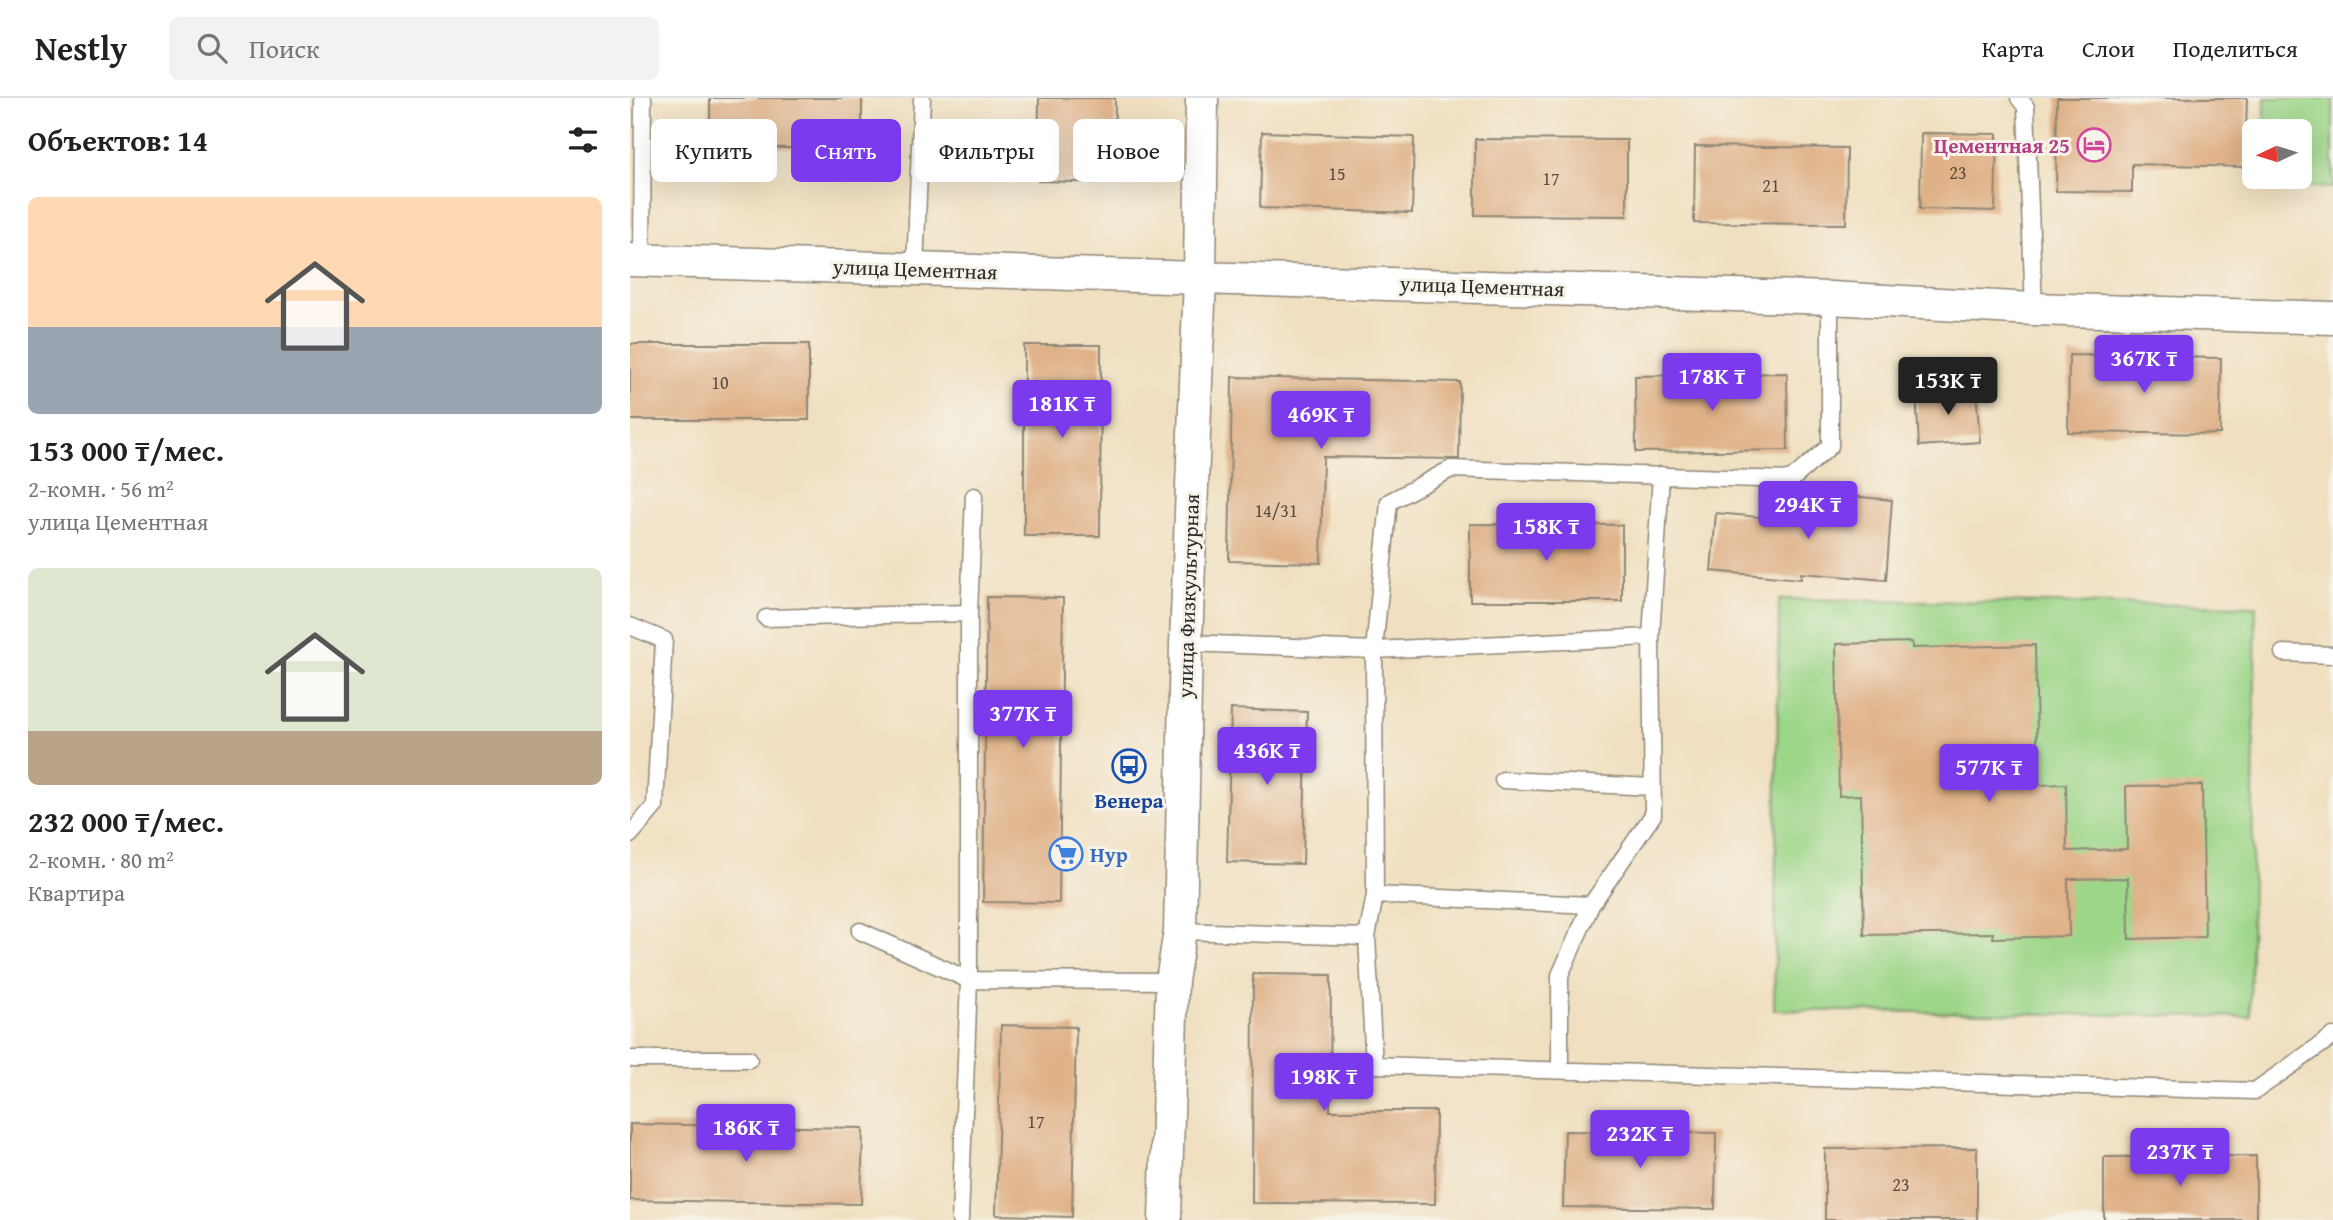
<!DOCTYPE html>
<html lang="ru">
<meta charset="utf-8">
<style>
body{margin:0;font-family:"Gentium Book Plus",serif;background:#f2f2f2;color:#222;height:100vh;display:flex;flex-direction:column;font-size:26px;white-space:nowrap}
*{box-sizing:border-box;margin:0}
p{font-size:23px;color:#767676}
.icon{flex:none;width:38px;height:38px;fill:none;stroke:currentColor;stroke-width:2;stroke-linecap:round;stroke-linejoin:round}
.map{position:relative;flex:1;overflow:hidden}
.details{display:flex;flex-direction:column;background:#fff;width:630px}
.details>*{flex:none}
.banner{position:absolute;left:21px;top:21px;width:665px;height:63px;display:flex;gap:14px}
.needle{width:46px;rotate:266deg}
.controls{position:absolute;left:1612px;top:21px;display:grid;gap:14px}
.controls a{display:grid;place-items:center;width:70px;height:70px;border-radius:10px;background:#fff;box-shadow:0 7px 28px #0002;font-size:35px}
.price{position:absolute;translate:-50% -60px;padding:0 16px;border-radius:7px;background:#7c3aed;color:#fff;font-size:23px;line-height:46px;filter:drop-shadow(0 2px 4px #0008)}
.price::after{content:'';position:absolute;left:50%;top:42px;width:21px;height:16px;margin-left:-10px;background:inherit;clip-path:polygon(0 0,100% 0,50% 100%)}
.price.selected{background:#222;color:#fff}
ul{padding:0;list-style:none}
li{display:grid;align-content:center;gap:14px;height:371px;padding:0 28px}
li span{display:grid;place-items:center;height:217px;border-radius:10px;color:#555}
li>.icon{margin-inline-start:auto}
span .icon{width:126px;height:126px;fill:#fffc;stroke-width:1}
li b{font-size:30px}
h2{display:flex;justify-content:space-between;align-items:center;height:84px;padding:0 28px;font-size:30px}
.chip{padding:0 24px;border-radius:10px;background:#fff;box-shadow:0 7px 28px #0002;font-size:24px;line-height:63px}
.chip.selected{background:#7c3aed;color:#fff}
header{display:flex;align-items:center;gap:42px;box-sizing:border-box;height:98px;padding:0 35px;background:#fff;border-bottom:2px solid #e0e0e0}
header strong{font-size:33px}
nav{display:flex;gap:38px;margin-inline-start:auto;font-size:24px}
.search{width:490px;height:63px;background:#f2f2f2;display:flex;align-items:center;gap:18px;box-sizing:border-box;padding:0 24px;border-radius:10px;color:#767676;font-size:26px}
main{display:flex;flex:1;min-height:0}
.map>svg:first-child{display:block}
</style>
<header>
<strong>Nestly</strong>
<div class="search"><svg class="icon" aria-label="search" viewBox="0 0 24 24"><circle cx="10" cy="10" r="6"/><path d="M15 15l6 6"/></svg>Поиск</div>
<nav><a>Карта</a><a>Слои</a><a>Поделиться</a></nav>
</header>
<main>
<section class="details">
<h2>Объектов: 14<svg class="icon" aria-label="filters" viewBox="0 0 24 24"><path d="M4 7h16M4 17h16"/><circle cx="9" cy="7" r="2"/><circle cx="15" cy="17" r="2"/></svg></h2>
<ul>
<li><span style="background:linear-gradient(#ffd9b3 60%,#9aa5b1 0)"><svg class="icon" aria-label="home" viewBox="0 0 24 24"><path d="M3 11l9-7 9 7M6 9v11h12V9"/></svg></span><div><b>153 000 ₸/мес.</b><p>2-комн. · 56 m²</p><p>улица Цементная</p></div></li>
<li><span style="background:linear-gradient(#dfe7d0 75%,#b9a48a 0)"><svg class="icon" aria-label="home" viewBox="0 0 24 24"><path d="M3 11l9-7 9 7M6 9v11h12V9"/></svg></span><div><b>232 000 ₸/мес.</b><p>2-комн. · 80 m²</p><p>Квартира</p></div></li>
</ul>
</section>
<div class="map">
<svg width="1703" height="1122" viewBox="0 0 1703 1122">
<rect width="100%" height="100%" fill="#f7f3e8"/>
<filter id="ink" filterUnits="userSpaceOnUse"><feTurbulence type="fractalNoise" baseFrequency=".0143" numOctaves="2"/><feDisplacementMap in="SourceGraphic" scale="14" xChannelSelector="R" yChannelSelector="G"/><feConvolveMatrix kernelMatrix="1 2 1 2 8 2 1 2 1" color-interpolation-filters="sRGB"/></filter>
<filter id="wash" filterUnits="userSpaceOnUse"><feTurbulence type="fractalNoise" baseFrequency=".00686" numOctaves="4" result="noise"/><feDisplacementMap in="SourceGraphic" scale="28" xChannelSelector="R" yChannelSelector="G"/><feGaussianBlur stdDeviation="1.57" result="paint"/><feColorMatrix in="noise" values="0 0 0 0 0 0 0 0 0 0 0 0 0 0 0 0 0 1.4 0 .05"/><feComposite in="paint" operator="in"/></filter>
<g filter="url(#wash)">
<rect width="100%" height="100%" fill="#f0e0c1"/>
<path fill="#9cd688" stroke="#64805a" stroke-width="2" d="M 1635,0 L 1703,0 L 1703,90 L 1632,87 L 1633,79 L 1670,79 L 1670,33 L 1634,33 Z
M 1149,501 L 1626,508 L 1620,919 L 1144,912 Z"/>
<g id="blocks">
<path fill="#dfb187" d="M 80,0 L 232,0 L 232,51 L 80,49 Z
M 409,0 L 485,0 L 484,85 L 408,83 Z
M 1427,0 L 1617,0 L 1615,69 L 1502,66 L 1502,94 L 1426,93 Z
M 632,34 L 784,39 L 782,115 L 630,110 Z
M 1291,35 L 1367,36 L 1365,113 L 1290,111 Z
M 845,41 L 997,42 L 997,118 L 845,117 Z
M 1065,48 L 1217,50 L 1216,126 L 1064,125 Z
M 0,246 L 179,246 L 179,322 L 0,322 Z
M 394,247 L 471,247 L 470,438 L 394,438 Z
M 1439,257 L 1591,260 L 1590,336 L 1438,334 Z
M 1157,275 L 1158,352 L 1006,354 L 1005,278 Z
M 602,279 L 830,284 L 829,361 L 693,359 L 691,465 L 599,463 Z
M 1346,290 L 1350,344 L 1289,348 L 1286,294 Z
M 1188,395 L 1262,402 L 1256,482 L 1171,475 L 1171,481 L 1081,473 L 1086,415 L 1186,424 Z
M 840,426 L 992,427 L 992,503 L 840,503 Z
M 357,499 L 433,500 L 429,805 L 353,804 Z
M 1282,544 L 1282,550 L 1405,547 L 1408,687 L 1436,686 L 1437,753 L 1497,751 L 1496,688 L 1572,687 L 1575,839 L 1499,841 L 1498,780 L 1438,781 L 1439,838 L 1363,840 L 1363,835 L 1234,837 L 1231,697 L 1209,698 L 1206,546 Z
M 601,611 L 677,614 L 673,766 L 597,764 Z
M 623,876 L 701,877 L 700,1013 L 806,1013 L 805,1106 L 622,1105 Z
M 371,927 L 446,929 L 442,1119 L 366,1117 Z
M 0,1026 L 233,1030 L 231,1106 L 0,1102 Z
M 935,1033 L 1086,1035 L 1085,1111 L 933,1109 Z
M 1347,1050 L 1347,1122 L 1195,1122 L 1195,1051 Z
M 1626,1058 L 1626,1122 L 1474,1122 L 1474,1059 Z"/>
</g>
</g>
<g filter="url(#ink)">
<use href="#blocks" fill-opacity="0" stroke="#8e8676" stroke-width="2"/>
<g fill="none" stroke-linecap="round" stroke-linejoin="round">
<defs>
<path id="lane" d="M 1389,0 L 1396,9 L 1404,211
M 12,162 L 13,0
M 285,171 L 292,0
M 1200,200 L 1200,348 L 1161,382 L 821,371 L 759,404 L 744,552 L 745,797 L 737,839 L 744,967 L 1625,993 L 1703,938
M 136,520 L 339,515
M 0,528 L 34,542 L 25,708 L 0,737
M 556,545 L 744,552 L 1021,539 L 1031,377
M 1653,555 L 1703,557
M 873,682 L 1023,689
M 745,797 L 961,807 L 1023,717 L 1021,539
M 230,833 L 339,882 L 339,515 L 344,398
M 550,833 L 737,839
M 0,961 L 119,961
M 930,972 L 930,877 L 961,807
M 330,1122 L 339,882 L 542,883"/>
<path id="street" d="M 0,162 L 1200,200 L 1404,211 L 1703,220
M 535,1122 L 542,883 L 550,833 L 556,545 L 570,179 L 572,0"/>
</defs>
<use href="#lane" stroke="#8e8676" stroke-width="19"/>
<use href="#street" stroke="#8e8676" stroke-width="35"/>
<use href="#lane" stroke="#fff" stroke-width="16"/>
<use href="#street" stroke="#fff" stroke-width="32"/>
</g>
</g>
<defs>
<symbol id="hotel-ring" viewBox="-11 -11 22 22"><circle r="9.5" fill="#f7f3e8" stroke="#d1479c" stroke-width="1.5"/><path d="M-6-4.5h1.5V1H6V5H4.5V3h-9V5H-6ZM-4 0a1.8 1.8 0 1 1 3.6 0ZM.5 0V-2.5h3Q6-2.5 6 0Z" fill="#d1479c"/></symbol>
<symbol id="bus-ring" viewBox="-11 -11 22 22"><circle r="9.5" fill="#f7f3e8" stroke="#1a4fb4" stroke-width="1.5"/><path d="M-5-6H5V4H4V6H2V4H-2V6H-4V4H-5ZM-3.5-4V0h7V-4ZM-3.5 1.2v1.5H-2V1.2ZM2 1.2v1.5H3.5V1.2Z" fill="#1a4fb4"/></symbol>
<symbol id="supermarket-ring" viewBox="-11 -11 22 22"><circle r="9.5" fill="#f7f3e8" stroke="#3f7fe0" stroke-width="1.5"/><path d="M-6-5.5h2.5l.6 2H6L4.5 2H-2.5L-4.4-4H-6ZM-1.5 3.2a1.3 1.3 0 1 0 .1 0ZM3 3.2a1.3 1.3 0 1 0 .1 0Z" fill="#3f7fe0"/></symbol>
</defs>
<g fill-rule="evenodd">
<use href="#hotel-ring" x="1445" y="28" width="38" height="38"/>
<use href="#bus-ring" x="480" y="649" width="38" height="38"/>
<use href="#supermarket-ring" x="417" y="737" width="38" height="38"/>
</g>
<g text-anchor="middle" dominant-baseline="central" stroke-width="6" stroke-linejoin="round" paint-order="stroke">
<g font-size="18" fill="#584c42">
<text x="1328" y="74">23</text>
<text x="707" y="75">15</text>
<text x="921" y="80">17</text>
<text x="1141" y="87">21</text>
<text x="90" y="284">10</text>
<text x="646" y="412">14/31</text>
<text x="406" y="1023">17</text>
<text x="1271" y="1086">23</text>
</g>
<g font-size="21" font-weight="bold" fill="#b23c85" stroke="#f7f3e8" text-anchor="end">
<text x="1440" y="47">Цементная 25</text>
</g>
<g font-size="21" fill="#2b2b2b" stroke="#f7f3e8">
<text transform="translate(285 171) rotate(2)">улица Цементная</text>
<text transform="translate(852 188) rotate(2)">улица Цементная</text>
<text transform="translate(558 498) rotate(-88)">улица Физкультурная</text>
</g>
<g font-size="21" font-weight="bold" fill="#164399" stroke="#f7f3e8">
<text x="499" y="702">Венера</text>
</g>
<g font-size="21" font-weight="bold" fill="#366cbe" stroke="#f7f3e8" text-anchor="start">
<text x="460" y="756">Нур</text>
</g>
</g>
</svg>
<div class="controls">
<a><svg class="needle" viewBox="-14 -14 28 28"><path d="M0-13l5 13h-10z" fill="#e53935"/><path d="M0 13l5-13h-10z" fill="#767676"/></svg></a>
</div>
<b class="price" style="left:1514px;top:297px">367K ₸</b>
<b class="price" style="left:1082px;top:315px">178K ₸</b>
<b class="price selected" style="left:1318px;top:319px">153K ₸</b>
<b class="price" style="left:432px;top:342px">181K ₸</b>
<b class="price" style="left:691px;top:353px">469K ₸</b>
<b class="price" style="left:1178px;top:443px">294K ₸</b>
<b class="price" style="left:916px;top:465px">158K ₸</b>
<b class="price" style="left:393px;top:652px">377K ₸</b>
<b class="price" style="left:637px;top:689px">436K ₸</b>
<b class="price" style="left:1359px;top:706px">577K ₸</b>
<b class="price" style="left:694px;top:1015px">198K ₸</b>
<b class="price" style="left:116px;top:1066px">186K ₸</b>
<b class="price" style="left:1010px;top:1072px">232K ₸</b>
<b class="price" style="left:1550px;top:1090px">237K ₸</b>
<div class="banner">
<a class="chip">Купить</a>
<a class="chip selected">Снять</a>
<a class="chip">Фильтры</a>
<a class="chip">Новое</a>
</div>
</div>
</main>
